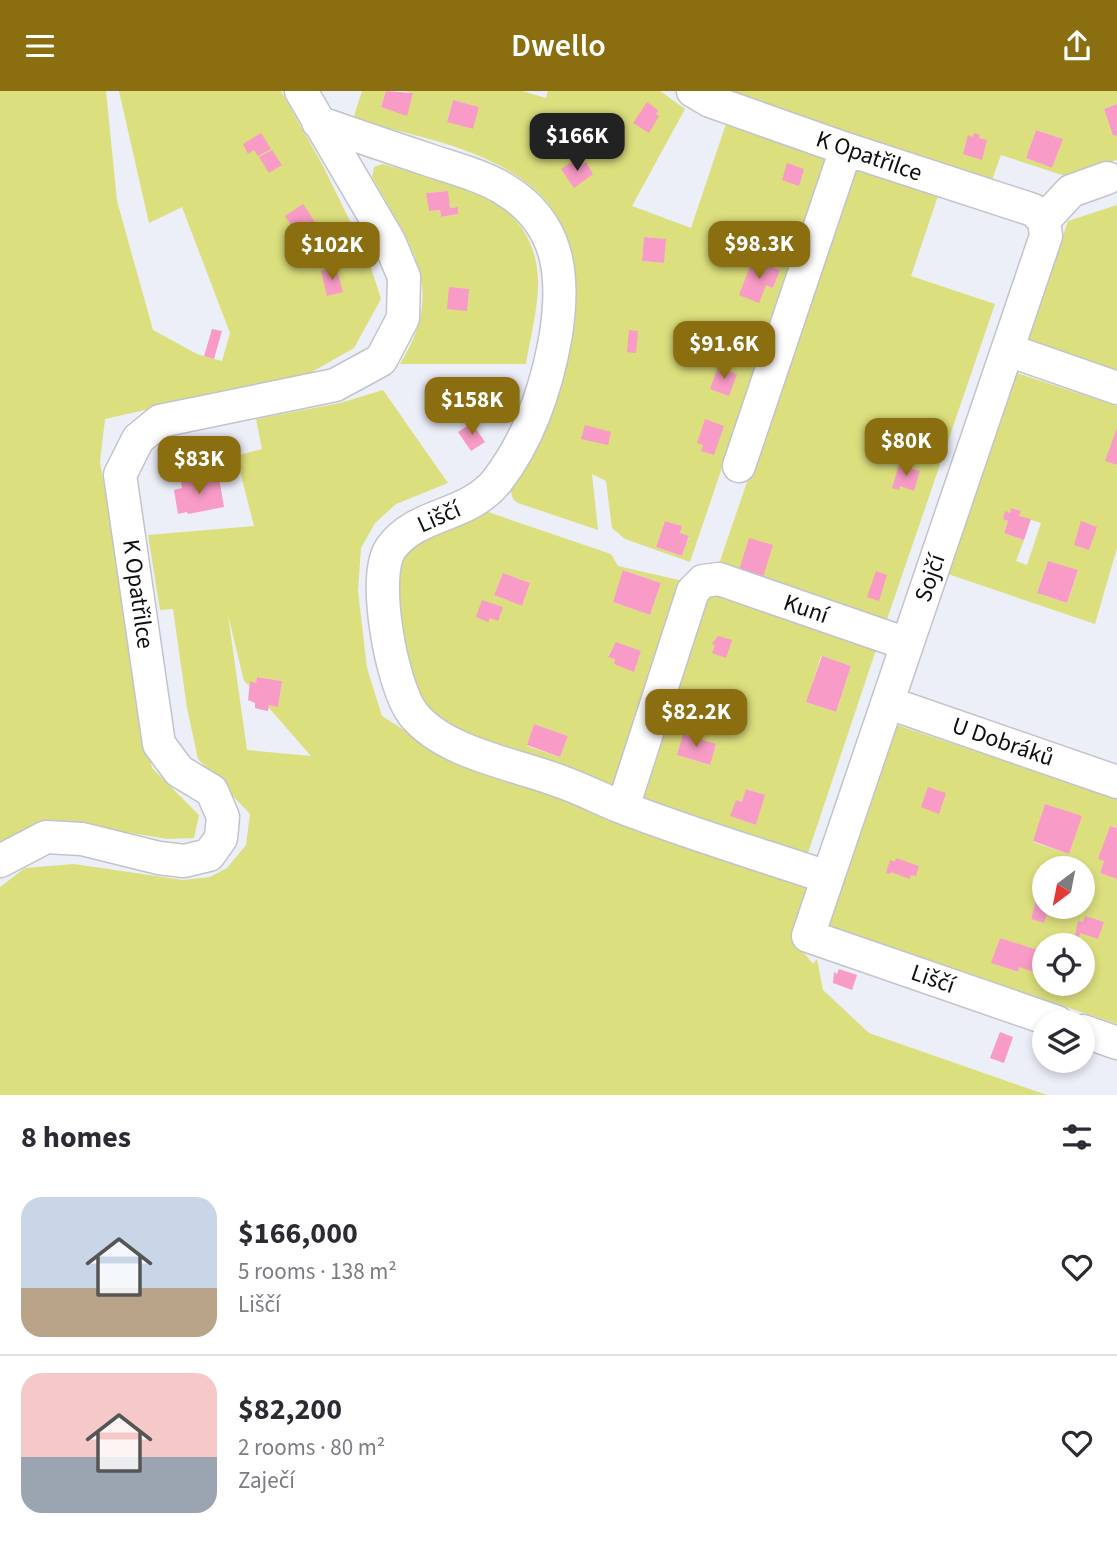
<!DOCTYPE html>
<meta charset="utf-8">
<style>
body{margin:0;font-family:"Source Sans 3",sans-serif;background:#f7f7f7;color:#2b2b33;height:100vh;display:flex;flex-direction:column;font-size:26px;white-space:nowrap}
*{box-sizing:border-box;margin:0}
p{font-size:23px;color:#7c7c81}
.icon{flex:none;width:38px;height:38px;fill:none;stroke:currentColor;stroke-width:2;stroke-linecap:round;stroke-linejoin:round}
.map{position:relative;height:1004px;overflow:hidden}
.side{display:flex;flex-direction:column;background:#fff;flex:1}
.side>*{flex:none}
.needle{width:46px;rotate:212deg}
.fabs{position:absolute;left:1032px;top:765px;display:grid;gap:14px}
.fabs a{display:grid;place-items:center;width:63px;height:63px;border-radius:50%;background:#fff;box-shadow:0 4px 10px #0003;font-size:35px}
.price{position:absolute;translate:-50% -60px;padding:0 16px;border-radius:14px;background:#8a6e0f;color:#fff;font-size:23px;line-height:46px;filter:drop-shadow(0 2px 4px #0008)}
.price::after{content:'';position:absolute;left:50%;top:42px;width:21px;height:16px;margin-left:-10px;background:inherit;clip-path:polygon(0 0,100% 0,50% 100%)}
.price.active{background:#222;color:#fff}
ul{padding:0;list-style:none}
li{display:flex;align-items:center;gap:21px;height:175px;padding:0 21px}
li+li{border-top:2px solid #e1e1e2}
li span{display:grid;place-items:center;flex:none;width:196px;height:140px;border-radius:21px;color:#555}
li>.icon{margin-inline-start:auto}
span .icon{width:84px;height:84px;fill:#fffc;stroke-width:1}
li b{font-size:30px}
h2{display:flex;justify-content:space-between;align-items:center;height:84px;padding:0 21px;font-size:30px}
header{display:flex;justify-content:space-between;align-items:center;height:91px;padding:0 21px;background:#8a6e0f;color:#fff;font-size:32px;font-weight:600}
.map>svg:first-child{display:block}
</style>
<header><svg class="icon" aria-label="menu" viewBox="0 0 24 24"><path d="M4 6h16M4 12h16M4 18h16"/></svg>Dwello<svg class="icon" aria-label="share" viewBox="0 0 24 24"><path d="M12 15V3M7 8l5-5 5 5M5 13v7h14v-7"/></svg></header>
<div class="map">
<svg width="1117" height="1004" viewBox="0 0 1117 1004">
<rect width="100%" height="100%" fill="#eceef8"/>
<path fill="#dcdf7d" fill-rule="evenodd" d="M 0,0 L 106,0 L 117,110 L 153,239 L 197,263 L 222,270 L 230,242 L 182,116 L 149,132 L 119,0 L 281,0 L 322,73 L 368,167 L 381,208 L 354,257 L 310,282 L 105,328 L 100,371 L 152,677 L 199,724 L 194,747 L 168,748 L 56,730 L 0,762 Z
M 362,0 L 386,0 L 381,16 L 406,24 L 413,3 L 406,0 L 522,0 L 546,7 L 548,0 L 660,0 L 685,18 L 632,115 L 691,137 L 726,33 L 827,67 L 690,471 L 625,448 L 612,437 L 606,390 L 592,383 L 598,439 L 518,412 L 513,408 L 510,397 C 527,372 543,348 553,318 C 561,294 562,265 566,240 C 569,218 576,194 573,172 C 560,67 435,51 353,28 ZM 453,9 L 478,16 L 473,38 L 447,30 ZM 644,146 L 665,148 L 664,172 L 642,170 ZM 753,168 L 780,179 L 773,197 L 766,194 L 740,204 ZM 665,430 L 682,435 L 680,442 L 689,446 L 682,465 L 656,456 Z
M 718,0 L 1117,0 L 1117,13 L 1104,18 L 1113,45 L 1117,44 L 1117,69 L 1065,85 L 1001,64 L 991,92 ZM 1036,39 L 1062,48 L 1052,77 L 1026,67 Z
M 383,73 C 449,93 534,102 538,188 C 539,216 530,246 526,273 L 400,273 C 448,196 410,154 372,86 L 374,76 ZM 447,100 L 450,117 L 458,116 L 458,123 L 441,126 L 440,119 L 429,120 L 427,102 Z
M 854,76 L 938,105 L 911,185 L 995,213 L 884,537 L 717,479 Z
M 1117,114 L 1117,285 L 1026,254 L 1068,130 Z
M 1017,282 L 1117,315 L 1117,339 L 1106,370 L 1117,374 L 1117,457 L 1095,533 L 948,483 ZM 1012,417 L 1020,420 L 1019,425 L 1041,432 L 1027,474 L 1016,470 L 1024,449 L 1004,442 L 1008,430 L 1003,428 L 1005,421 L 1010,422 ZM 1048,470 L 1078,480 L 1067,512 L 1037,502 Z
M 383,299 L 448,392 L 396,413 L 375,432 L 361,457 L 358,500 L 367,577 L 382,625 L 448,667 L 810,796 L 797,853 L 813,873 L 817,868 L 823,899 L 869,942 L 1047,1004 L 0,1004 L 0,796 L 25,777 L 74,773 L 183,789 L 210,786 L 227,777 L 246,754 L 250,723 L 198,668 L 187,617 L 173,518 L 160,519 L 148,444 L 254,435 L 236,365 L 262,358 L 256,328 L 340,312 ZM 228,524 L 244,590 L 249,595 L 250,590 L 256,592 L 258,586 L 282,590 L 278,615 L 269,614 L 269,617 L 311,665 L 247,659 Z
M 476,417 L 611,463 L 618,475 L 683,490 L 613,699 L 440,636 L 407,594 L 393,473 L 396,465 ZM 624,479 L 661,492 L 650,524 L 613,511 ZM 503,482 L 530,492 L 522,515 L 494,504 ZM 616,552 L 641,560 L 634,580 L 614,573 L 615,568 L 608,565 ZM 534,633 L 568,645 L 560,666 L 527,655 Z
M 711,497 L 878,553 L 807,765 L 639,708 ZM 821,565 L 851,575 L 836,621 L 807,611 ZM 699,598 L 731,609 L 724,630 L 692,619 ZM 684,643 L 716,654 L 709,674 L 678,664 ZM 747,698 L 764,704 L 756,734 L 731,725 L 736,709 L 742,711 Z
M 897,634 L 1117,708 L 1117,737 L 1110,735 L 1099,768 L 1104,770 L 1100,782 L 1117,788 L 1117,933 L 828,836 ZM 1045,713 L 1081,725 L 1069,763 L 1033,751 ZM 1045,777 L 1083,777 L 1083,816 L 1049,816 L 1044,831 L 1031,828 L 1036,810 L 1045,812 ZM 1000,847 L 1040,860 L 1019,876 L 1017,881 L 992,872 ZM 1045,854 L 1083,854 L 1083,892 L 1045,892 Z"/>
<path fill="#f89bc6" d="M 386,0 L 413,2 L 407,25 L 381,16 Z
M 453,9 L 479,16 L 473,38 L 447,31 Z
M 647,11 L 658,19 L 656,23 L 659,25 L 649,42 L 633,32 Z
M 1117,13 L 1117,44 L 1113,45 L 1104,18 Z
M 1036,39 L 1063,48 L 1052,77 L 1026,67 Z
M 261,42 L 271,58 L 258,65 L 254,59 L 248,63 L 243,53 Z
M 974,42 L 980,44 L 979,47 L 987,49 L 982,69 L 963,63 L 968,44 L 973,46 Z
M 272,59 L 282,74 L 269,82 L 259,66 Z
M 577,68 L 581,74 L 586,71 L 593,83 L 574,97 L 561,78 Z
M 787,72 L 804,78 L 799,95 L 782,89 Z
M 448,100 L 450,117 L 458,116 L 458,123 L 441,126 L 440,119 L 429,120 L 426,102 Z
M 303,113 L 315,131 L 297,143 L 285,125 Z
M 644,146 L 666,148 L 664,172 L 642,170 Z
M 753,168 L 780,179 L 773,197 L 766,194 L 759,212 L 739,204 Z
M 336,176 L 343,201 L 327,205 L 321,180 Z
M 449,196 L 469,198 L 467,220 L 447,218 Z
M 212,238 L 222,240 L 214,268 L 204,265 Z
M 629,239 L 638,240 L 636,262 L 627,261 Z
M 718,276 L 737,283 L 729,305 L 710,298 Z
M 705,328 L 724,335 L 714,364 L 701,360 L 703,354 L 697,352 Z
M 472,332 L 485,351 L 471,360 L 458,341 Z
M 585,334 L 611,341 L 608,354 L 581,348 Z
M 1117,337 L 1117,374 L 1105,370 Z
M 899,374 L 920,380 L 914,400 L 900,395 L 899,399 L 892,397 Z
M 211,385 L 212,389 L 219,387 L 224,416 L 188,423 L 187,421 L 178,423 L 174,399 L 182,397 L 181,391 Z
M 1011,417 L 1021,420 L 1019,425 L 1031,428 L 1024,449 L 1004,442 L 1008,430 L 1003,428 L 1005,420 L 1010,422 Z
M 665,430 L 682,435 L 680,442 L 689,445 L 682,465 L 656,456 Z
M 1081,430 L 1097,436 L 1089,459 L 1074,454 Z
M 749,447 L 773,454 L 763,486 L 739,479 Z
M 1048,470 L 1078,479 L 1067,512 L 1037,502 Z
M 623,479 L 661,492 L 650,524 L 613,511 Z
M 876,480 L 887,484 L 879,510 L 867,506 Z
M 503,482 L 530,492 L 522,515 L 494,504 Z
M 482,509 L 503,516 L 498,530 L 490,527 L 488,531 L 476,526 Z
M 718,545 L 732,549 L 726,567 L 712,562 L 715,554 L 712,553 Z
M 616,551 L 641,560 L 634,581 L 614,573 L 615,568 L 608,566 Z
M 822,565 L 851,575 L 836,621 L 806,611 Z
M 257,586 L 282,590 L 278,616 L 269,614 L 268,620 L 258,618 L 255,617 L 255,612 L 248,609 L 250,590 L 256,592 Z
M 699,598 L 732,609 L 724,630 L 692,619 Z
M 534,633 L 568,645 L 560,666 L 527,654 Z
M 683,643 L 716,653 L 710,674 L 677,664 Z
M 928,696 L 946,702 L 939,723 L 921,716 Z
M 746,698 L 765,704 L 756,734 L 730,725 L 736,709 L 742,711 Z
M 1045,713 L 1082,725 L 1069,763 L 1033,750 Z
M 1110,735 L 1117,737 L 1117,788 L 1100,782 L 1104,770 L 1098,768 Z
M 896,767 L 919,775 L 916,785 L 911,784 L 910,788 L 891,781 L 891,783 L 886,782 L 890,769 L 895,771 Z
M 1036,809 L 1045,812 L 1045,816 L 1049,816 L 1044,832 L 1031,828 Z
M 1085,825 L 1104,831 L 1098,848 L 1080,842 L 1079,847 L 1075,845 L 1078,830 L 1083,831 Z
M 1000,847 L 1041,860 L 1034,881 L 1019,876 L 1018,881 L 991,872 Z
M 839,878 L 857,884 L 852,899 L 833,892 L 834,881 L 837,883 Z
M 1000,941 L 1013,946 L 1004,972 L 990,967 Z"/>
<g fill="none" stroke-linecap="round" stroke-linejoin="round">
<defs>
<path id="minor" d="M 693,0 L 710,10 L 846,58 L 1033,119 L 1044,129
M 318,31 C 354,44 390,56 426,68 C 452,77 481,84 504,98 C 560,132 565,184 556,243 C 547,296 530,347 497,390 C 467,427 417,421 391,457 C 371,485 392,596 413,623 C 445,663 516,673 562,691 C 582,698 601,708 621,716 C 688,742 758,763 827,786
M 1044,129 L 1046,145 L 808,845 L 1057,931
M 1044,129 L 1071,100 L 1107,87
M 1008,259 L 1117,297
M 739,375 L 846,58
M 889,612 L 1117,691
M 623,716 L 693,500 L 703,490 L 719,488 L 907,553
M 0,770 L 46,746 L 82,748 L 159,767 L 184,770 L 209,764 L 221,747 L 223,726 L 212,700 L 179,680 L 159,653 L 120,384 L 138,348 L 160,330 L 335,294 L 381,269 L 403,227 L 404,186 L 389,150 L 301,0
M 1083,940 L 1117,952"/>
</defs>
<use href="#minor" stroke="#c2c3cd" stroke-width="35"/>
<use href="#minor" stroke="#fff" stroke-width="32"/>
</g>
<g text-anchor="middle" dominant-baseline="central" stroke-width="6" stroke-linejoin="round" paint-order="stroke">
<g font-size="24" fill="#0e0f12" stroke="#fff">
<text transform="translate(869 65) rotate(19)">K Opatřilce</text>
<text transform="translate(439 426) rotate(-24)">Liščí</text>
<text transform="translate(930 487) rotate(-71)">Sojčí</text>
<text transform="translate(138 503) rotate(82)">K Opatřilce</text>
<text transform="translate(806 518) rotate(19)">Kuní</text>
<text transform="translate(1003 651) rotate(19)">U Dobráků</text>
<text transform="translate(933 888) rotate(19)">Liščí</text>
</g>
</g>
</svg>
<div class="fabs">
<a><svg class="needle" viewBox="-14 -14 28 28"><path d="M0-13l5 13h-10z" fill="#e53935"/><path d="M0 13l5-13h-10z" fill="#7c7c81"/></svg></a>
<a><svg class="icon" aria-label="locate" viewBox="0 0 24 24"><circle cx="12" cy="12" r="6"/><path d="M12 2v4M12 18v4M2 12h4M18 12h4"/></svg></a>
<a><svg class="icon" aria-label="layers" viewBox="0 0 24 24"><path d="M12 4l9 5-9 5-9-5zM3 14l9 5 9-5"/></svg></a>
</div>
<b class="price active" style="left:577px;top:82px">$166K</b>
<b class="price" style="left:759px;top:190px">$98.3K</b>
<b class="price" style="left:332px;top:191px">$102K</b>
<b class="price" style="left:724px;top:290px">$91.6K</b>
<b class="price" style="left:472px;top:346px">$158K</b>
<b class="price" style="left:906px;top:387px">$80K</b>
<b class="price" style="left:199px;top:405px">$83K</b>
<b class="price" style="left:696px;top:658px">$82.2K</b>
</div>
<section class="side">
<h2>8 homes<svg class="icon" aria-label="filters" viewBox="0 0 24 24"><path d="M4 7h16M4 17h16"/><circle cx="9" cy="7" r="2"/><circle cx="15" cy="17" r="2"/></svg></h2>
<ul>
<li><span style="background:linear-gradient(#c9d6e8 65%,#b9a48a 0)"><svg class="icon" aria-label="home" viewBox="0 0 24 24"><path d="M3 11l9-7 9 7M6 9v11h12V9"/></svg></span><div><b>$166,000</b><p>5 rooms · 138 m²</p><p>Liščí</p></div><svg class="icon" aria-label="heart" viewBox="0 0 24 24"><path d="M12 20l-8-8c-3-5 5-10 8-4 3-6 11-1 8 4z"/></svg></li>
<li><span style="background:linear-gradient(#f6c9c9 60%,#9aa5b1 0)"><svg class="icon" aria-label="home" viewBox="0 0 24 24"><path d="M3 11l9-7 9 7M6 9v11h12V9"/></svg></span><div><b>$82,200</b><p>2 rooms · 80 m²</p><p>Zaječí</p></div><svg class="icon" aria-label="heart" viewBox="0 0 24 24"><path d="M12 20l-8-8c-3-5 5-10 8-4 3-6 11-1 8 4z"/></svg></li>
</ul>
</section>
